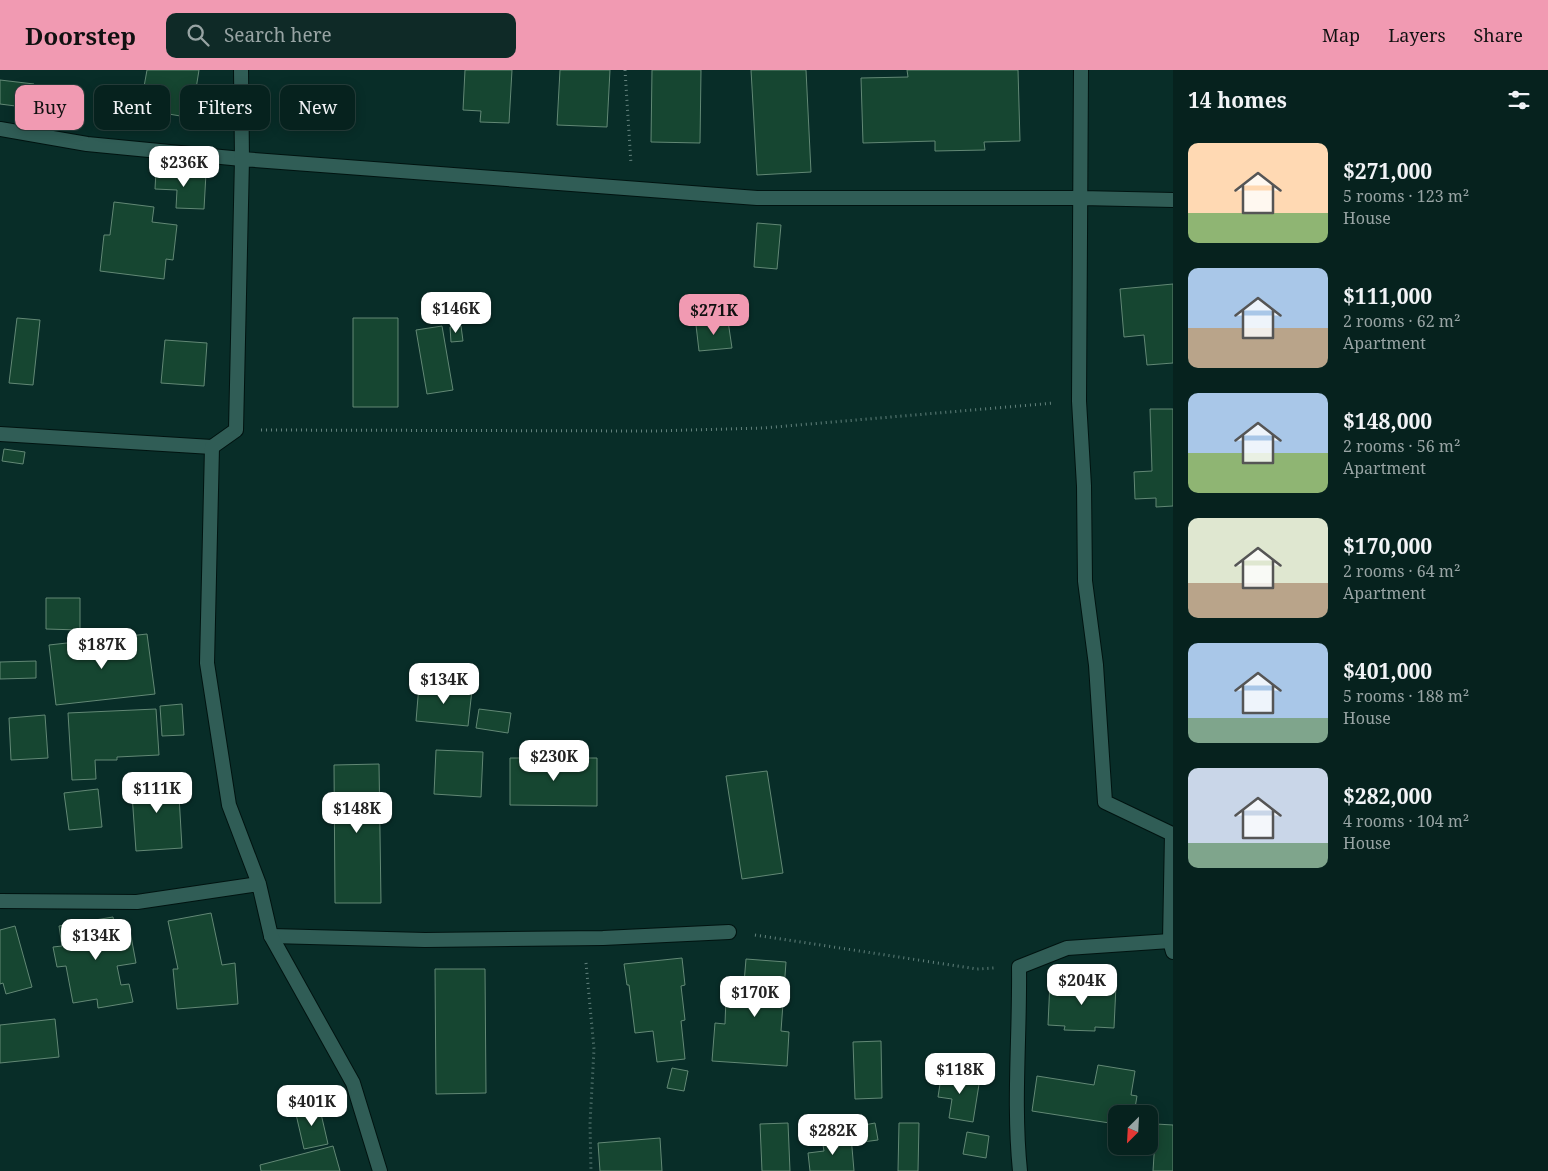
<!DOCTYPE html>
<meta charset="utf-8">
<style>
body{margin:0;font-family:"Noto Serif",serif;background:#0f2a27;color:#f1f3f6;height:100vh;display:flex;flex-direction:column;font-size:19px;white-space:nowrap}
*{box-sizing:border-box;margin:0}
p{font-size:16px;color:#98a4a4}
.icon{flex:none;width:28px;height:28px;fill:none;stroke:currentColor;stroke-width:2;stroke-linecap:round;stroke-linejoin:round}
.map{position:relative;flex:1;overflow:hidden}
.side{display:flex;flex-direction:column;background:#06221e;width:375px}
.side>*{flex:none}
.top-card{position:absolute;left:15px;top:15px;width:475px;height:45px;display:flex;gap:10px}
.needle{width:32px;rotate:204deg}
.fabs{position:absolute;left:1108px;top:1035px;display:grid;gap:10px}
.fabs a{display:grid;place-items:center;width:50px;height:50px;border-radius:10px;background:#06221e;box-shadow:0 2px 12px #0003,0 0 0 1px #273f3c;font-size:25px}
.price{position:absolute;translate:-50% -42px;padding:0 11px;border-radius:10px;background:#fff;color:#222;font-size:16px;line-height:32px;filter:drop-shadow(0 1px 2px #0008)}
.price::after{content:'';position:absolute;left:50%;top:30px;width:15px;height:11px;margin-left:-8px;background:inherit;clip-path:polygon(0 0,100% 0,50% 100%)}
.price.current{background:#f19ab2;color:#111}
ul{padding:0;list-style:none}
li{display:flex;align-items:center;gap:15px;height:125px;padding:0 15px}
li span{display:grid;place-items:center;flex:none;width:140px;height:100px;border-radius:10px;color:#555}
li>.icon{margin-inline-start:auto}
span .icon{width:60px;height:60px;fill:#fffc;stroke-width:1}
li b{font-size:21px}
h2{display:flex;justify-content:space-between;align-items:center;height:60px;padding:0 15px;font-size:21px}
.tag{padding:0 18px;border-radius:10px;background:#06221e;box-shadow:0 2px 12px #0003,0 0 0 1px #273f3c;font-size:18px;line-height:45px}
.tag.current{background:#f19ab2;color:#111}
header{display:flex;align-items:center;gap:30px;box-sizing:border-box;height:70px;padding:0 25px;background:#f19ab2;color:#111}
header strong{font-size:24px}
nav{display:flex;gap:28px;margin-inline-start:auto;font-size:18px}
.search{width:350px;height:45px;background:#0f2a27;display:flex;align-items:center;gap:12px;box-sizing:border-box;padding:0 18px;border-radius:10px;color:#98a4a4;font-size:19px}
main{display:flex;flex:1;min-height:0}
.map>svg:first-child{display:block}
</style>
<header>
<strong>Doorstep</strong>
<div class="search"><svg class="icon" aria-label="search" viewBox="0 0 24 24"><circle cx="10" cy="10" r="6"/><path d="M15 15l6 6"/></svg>Search here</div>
<nav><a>Map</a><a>Layers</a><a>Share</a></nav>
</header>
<main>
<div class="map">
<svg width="1173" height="1101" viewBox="0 0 1173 1101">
<rect width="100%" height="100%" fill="#082d28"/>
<path fill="#164631" stroke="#628875" d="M 147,0 L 199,0 L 195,25 L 190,24 L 186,47 L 140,39 Z
M 465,0 L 512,0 L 509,53 L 480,52 L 481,41 L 463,40 Z
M 560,0 L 610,0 L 607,57 L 557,55 Z
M 652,0 L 701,0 L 700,73 L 651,72 Z
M 751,0 L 806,0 L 811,102 L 757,105 Z
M 907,0 L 1018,0 L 1020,71 L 984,72 L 985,80 L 935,81 L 935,71 L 863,73 L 861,8 L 908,7 Z
M 0,10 L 34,14 L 31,38 L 0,34 Z
M 156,101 L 206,103 L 204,139 L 176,138 L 177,120 L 155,119 Z
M 114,132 L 154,137 L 152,152 L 177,155 L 173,190 L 166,189 L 164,209 L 100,201 L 104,165 L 110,165 Z
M 757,153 L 781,155 L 777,199 L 754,197 Z
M 1173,214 L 1173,293 L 1147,295 L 1144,265 L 1124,267 L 1120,219 Z
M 17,248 L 40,250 L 33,315 L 9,313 Z
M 353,248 L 398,248 L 398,337 L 353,337 Z
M 728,251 L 732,278 L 699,281 L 696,255 Z
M 442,256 L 453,320 L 427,324 L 416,260 Z
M 461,256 L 463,271 L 451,272 L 450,257 Z
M 165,270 L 207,273 L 204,316 L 161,313 Z
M 1150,339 L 1173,339 L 1173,436 L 1156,437 L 1156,428 L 1135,429 L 1134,402 L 1152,401 Z
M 4,379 L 25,382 L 23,394 L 2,391 Z
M 46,528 L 80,528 L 80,560 L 46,559 Z
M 147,564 L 155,624 L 56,635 L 49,575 Z
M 36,591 L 36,608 L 0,609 L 0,592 Z
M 419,615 L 472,620 L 468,656 L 416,651 Z
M 182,634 L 184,665 L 162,666 L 160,636 Z
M 156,639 L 159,685 L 117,687 L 117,690 L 95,690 L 96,709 L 72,710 L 68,643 Z
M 479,639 L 511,643 L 508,663 L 476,658 Z
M 45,645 L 48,688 L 11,690 L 9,648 Z
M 436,680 L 483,682 L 481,727 L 434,724 Z
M 510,688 L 597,688 L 597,736 L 510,735 Z
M 379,694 L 381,833 L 335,833 L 334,695 Z
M 767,701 L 783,803 L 742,809 L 726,706 Z
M 178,708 L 182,778 L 136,781 L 131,710 Z
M 98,719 L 102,757 L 69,760 L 64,723 Z
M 211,843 L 222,895 L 235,893 L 238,934 L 177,939 L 173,899 L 178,899 L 168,851 Z
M 113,847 L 116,863 L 130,861 L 136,893 L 117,896 L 121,915 L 129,914 L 133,932 L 98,938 L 97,929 L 73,933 L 66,896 L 57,897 L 53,877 L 62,876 L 59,856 Z
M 15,856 L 32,917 L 6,924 L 3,913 L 0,914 L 0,860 Z
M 682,888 L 685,915 L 681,916 L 685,950 L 681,951 L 685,989 L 657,992 L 653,961 L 635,963 L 629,915 L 627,915 L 624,894 Z
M 746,889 L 786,892 L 781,961 L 789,962 L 787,996 L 712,991 L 715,953 L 725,954 L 726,927 L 734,927 L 735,913 L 744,913 Z
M 435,899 L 485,899 L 486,1023 L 436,1024 Z
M 1050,911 L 1116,915 L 1114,958 L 1095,957 L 1095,961 L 1064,960 L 1065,956 L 1048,955 Z
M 55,949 L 59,987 L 0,993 L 0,955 Z
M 881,971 L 882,1028 L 855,1029 L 853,972 Z
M 1098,995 L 1135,1001 L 1131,1025 L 1137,1026 L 1134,1044 L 1116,1044 L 1116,1054 L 1032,1041 L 1037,1006 L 1094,1015 Z
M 672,998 L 688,1001 L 684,1021 L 667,1018 Z
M 942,1001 L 980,1008 L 973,1052 L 949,1048 L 952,1029 L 938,1027 Z
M 319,1035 L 328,1074 L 304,1079 L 295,1040 Z
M 788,1053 L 790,1101 L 762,1101 L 760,1054 Z
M 875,1053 L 878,1070 L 855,1073 L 853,1057 Z
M 899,1053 L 919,1053 L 918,1101 L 898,1101 Z
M 1156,1054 L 1173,1055 L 1173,1101 L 1153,1101 Z
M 967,1062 L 989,1066 L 986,1088 L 963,1084 Z
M 851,1066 L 854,1101 L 810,1101 L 808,1083 L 824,1081 L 822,1069 Z
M 660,1068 L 662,1101 L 600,1101 L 598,1073 Z
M 333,1076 L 340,1101 L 261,1101 L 260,1095 Z"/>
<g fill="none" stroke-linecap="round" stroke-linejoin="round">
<defs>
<path id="service" d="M 0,59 L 87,74 L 242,89
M 0,364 L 212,377
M 271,866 L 425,870 L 603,868 L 729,862
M 1020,1101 C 1013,1033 1020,965 1019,897 L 1067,878 L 1170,871"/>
<path id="minor" d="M 241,0 L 242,89 L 236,360 L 212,377 L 207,593 L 229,735 L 259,814 L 271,866 L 353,1013 L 380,1101
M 1081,0 L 1079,331 L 1084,416 L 1085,511 L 1096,595 L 1105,732 L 1172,764 L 1170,871 L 1173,882
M 242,89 L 757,128 L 1081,128 L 1173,130
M 0,831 L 137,832 L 259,814"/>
</defs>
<use href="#service" stroke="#001310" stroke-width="16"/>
<use href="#minor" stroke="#001310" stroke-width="16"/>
<path stroke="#62817c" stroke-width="3" stroke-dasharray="1 4" stroke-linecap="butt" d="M 625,0 L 631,94
M 261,360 L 654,361 L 763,358 L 1054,333
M 755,865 L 977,899 L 994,898
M 586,893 L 594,979 L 590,1054 L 591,1101"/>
<use href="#service" stroke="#305d56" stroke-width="14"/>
<use href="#minor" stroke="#305d56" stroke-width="14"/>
</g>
</svg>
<div class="fabs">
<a><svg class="needle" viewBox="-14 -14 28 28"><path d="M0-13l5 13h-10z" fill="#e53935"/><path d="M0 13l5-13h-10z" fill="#98a4a4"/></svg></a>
</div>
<b class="price" style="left:184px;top:118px">$236K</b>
<b class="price" style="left:456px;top:264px">$146K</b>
<b class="price current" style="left:714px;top:266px">$271K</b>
<b class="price" style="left:102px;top:600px">$187K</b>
<b class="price" style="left:444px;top:635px">$134K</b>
<b class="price" style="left:554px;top:712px">$230K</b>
<b class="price" style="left:157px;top:744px">$111K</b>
<b class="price" style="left:357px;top:764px">$148K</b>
<b class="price" style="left:96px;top:891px">$134K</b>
<b class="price" style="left:1082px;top:936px">$204K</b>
<b class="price" style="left:755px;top:948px">$170K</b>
<b class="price" style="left:960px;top:1025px">$118K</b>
<b class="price" style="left:312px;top:1057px">$401K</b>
<b class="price" style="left:833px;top:1086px">$282K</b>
<div class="top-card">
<a class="tag current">Buy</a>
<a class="tag">Rent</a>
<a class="tag">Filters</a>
<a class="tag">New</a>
</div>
</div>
<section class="side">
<h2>14 homes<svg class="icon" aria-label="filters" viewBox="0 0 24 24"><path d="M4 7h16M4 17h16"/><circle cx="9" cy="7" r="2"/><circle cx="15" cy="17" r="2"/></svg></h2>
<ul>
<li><span style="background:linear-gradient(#ffd9b3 70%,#8fb573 0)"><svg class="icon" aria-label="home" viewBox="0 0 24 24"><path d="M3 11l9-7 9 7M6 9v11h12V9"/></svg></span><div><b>$271,000</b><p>5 rooms · 123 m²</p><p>House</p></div></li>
<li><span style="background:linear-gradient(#a9c7e8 60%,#b9a48a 0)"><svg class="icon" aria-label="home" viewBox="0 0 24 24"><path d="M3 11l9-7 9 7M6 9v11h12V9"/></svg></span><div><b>$111,000</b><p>2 rooms · 62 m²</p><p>Apartment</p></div></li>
<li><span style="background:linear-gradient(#a9c7e8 60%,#8fb573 0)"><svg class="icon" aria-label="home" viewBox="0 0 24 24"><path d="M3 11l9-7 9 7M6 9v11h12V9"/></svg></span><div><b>$148,000</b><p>2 rooms · 56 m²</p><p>Apartment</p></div></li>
<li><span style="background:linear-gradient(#dfe7d0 65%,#b9a48a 0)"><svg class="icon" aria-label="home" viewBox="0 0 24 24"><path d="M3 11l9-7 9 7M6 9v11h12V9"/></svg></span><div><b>$170,000</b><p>2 rooms · 64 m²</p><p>Apartment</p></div></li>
<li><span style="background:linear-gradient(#a9c7e8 75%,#7fa58c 0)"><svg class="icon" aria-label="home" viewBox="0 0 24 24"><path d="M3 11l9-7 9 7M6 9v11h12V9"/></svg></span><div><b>$401,000</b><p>5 rooms · 188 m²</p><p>House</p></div></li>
<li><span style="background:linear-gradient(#c9d6e8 75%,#7fa58c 0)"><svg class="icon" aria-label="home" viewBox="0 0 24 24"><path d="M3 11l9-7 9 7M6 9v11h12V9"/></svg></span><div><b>$282,000</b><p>4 rooms · 104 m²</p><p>House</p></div></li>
</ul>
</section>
</main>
